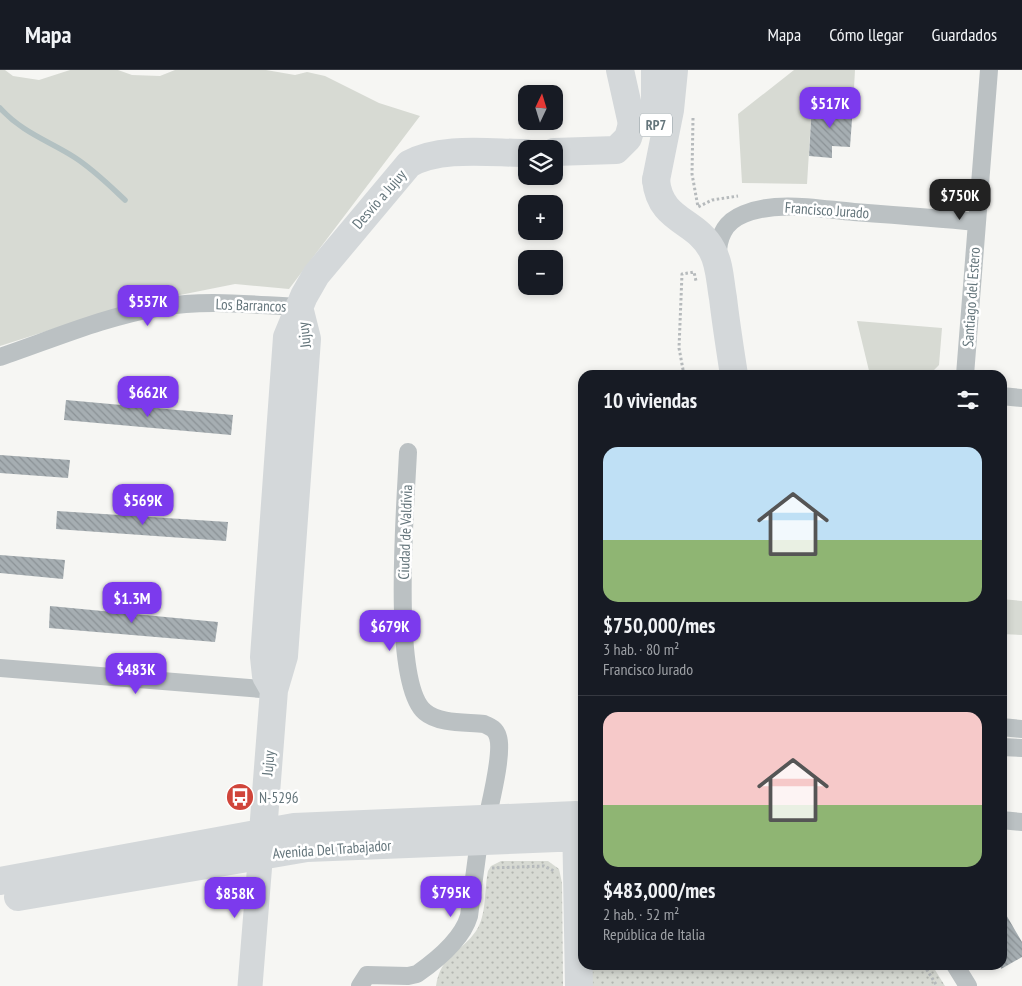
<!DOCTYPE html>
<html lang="es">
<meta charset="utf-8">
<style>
body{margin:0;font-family:"PT Sans Narrow",sans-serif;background:#20242c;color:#f1f3f6;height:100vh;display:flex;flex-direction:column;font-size:19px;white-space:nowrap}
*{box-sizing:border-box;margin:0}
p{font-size:16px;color:#9ea1a6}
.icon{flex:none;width:28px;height:28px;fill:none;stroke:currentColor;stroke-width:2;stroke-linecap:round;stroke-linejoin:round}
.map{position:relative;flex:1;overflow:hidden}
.sheet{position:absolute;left:578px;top:300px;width:429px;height:600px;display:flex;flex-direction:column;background:#171b24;border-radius:15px;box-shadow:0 2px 8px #0003}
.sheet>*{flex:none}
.needle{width:32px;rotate:4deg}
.fabs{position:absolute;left:518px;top:15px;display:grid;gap:10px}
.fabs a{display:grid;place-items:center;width:45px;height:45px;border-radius:10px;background:#171b24;box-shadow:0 2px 8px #0003;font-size:25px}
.price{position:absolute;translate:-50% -42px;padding:0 11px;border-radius:10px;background:#7c3aed;color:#fff;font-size:16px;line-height:32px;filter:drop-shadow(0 1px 2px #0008)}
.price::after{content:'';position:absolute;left:50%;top:30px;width:15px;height:11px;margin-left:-8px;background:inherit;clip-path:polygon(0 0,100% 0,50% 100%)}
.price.current{background:#222;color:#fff}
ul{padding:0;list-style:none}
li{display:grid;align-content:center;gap:10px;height:265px;padding:0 25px}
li+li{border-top:1px solid #363941}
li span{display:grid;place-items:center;height:155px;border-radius:15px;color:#555}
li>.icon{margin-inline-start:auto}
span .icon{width:90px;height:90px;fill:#fffc;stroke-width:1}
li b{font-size:21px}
h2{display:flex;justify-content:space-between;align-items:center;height:60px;padding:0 25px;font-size:21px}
header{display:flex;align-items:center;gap:30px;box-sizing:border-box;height:70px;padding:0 25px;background:#171b24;border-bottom:1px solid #363941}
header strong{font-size:24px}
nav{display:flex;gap:28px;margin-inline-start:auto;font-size:18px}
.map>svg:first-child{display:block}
</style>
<header>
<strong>Mapa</strong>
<nav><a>Mapa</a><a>Cómo llegar</a><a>Guardados</a></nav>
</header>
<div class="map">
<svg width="1022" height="916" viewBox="0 0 1022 916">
<defs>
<pattern id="park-dots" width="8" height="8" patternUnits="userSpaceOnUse" patternTransform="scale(1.25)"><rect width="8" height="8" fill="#d7dad3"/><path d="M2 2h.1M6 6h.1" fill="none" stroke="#b2b5b0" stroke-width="1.8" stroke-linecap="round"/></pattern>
<pattern id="building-back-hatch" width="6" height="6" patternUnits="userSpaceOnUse" patternTransform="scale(1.25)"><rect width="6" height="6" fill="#a6aeb2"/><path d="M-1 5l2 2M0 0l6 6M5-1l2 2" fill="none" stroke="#8b9296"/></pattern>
</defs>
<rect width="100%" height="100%" fill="#f6f6f3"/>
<path fill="#d7dad3" d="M 0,0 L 5,0 L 13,6 L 39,10 L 70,0 L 118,0 L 132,5 L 160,6 L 175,0 L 266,0 L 295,5 L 307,2 L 325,6 L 379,33 L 420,46 L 289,219 L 235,214 L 125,236 L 0,276 Z
M 794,0 L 855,0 L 853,36 L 812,33 L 807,114 L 742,113 L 738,44 Z
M 857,251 L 942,258 L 939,295 L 929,305 L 870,305 Z
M 1001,529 L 1022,531 L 1022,565 L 1001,564 Z"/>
<path fill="url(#park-dots)" d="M 501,791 L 548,791 L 559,799 L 562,813 L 563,916 L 436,916 C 441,884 460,884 476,861 C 487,845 484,820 488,801 L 491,796 Z
M 592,895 L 932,895 L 945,916 L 592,916 Z"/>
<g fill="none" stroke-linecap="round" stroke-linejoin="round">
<path stroke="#b3c1c2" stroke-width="5.5" d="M 0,38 C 23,63 47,70 74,87 C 93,99 109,115 125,130"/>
</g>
<path fill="url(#building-back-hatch)" d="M 812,33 L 853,36 L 850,77 L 832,76 L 832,88 L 809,86 Z
M 66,330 L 233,345 L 231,365 L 64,350 Z
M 0,385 L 70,390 L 68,408 L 0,403 Z
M 57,441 L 228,452 L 226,471 L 56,459 Z
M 0,485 L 65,490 L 63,509 L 0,503 Z
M 50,536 L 218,552 L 215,572 L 49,558 Z
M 1001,836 L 1022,872 L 1022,887 L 1001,899 Z"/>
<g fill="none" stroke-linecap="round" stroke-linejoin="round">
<path stroke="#b6babc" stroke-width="3" stroke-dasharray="2.5 2.5" stroke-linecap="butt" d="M 693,48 L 692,104 L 698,137 L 712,130 L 738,126
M 684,305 L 679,278 L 682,204 L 694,202 L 696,211
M 492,798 L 544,796 L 554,801
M 924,895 L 937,916"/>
<path stroke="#bbc1c3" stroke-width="18" d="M 718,189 C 717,168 724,152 744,144 C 778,130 819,139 854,142 C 895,145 936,148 977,152
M 0,287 C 53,269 106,246 161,237 C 207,229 253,235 299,237
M 965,305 L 989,0
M 1001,326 L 1022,328
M 408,382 C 406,430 390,613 425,642 C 439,654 466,652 484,654 C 491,657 496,659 498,667 C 503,683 491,730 487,749
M 0,598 L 274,620
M 1001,657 L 1022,659
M 1001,677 L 1022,678
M 1001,750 L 1022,752
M 955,895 L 968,916
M 360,916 L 367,905 L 408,906 L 417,904 C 437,890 462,870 469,846 L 479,771"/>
<path stroke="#d4d8da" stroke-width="25" d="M 250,916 L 262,767"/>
<path stroke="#d4d8da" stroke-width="28" d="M 554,82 L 616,80 L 628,68 L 632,54
M 656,110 C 660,152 696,149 712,180 C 720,194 720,212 723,228 C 726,254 730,279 734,305
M 274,620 L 266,606 L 264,587 L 287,267 L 304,226 L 316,205 L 409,94 C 441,76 490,83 526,83
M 263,762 L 274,620 L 284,586 L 307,269 L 299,237
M 0,811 L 294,757 L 576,745 L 579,916
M 18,827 L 307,778 L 582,767"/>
<path stroke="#d4d8da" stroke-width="28" d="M 620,0 L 632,54
M 655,0 L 655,41
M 656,110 L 670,40 L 674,0"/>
</g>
<defs>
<symbol id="bus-disc" viewBox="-11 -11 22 22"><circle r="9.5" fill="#d0453a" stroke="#fff"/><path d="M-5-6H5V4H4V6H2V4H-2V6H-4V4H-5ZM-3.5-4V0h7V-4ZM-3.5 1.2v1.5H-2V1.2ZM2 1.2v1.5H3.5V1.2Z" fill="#fff"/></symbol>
</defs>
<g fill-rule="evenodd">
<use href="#bus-disc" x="224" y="711" width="32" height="32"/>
</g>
<g text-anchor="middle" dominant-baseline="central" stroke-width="5" stroke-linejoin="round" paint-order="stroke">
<rect fill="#fff" stroke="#929ea3" stroke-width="1" x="640" y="43.5" width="32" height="23" rx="4"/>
<g font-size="14" font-weight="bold" fill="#64757b">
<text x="656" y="55">RP7</text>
</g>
<g font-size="15" fill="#64757b" stroke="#fff">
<text transform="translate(379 129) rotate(-49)">Desvío a Jujuy</text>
<text transform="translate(827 140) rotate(4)">Francisco Jurado</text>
<text transform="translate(971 227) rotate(-86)">Santiago del Estero</text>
<text transform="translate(251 235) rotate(2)">Los Barrancos</text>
<text transform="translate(304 265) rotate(-97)">Jujuy</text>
<text transform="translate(405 462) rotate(-88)">Ciudad de Valdivia</text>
<text transform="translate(268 693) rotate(-85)">Jujuy</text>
<text transform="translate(332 779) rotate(-4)">Avenida Del Trabajador</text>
</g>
<g font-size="15" fill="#64757b" stroke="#fff" text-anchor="start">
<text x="259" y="727">N-5296</text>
</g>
</g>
</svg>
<div class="fabs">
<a><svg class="needle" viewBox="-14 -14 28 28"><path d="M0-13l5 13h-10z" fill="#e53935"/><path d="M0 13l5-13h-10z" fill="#9ea1a6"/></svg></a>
<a><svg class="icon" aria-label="layers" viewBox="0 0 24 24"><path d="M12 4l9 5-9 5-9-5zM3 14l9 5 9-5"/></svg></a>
<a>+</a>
<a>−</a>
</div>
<b class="price" style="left:830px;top:59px">$517K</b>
<b class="price current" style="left:960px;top:151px">$750K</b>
<b class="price" style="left:148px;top:257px">$557K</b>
<b class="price" style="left:148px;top:348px">$662K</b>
<b class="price" style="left:143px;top:456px">$569K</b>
<b class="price" style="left:132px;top:554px">$1.3M</b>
<b class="price" style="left:390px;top:582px">$679K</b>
<b class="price" style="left:136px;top:625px">$483K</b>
<b class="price" style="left:451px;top:848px">$795K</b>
<b class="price" style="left:235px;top:849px">$858K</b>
<section class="sheet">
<h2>10 viviendas<svg class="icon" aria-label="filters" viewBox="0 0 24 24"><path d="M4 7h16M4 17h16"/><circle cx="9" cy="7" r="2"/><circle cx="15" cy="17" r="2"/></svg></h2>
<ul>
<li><span style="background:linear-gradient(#bfe0f5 60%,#8fb573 0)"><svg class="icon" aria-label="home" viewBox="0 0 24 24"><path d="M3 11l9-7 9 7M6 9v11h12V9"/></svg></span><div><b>$750,000/mes</b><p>3 hab. · 80 m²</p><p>Francisco Jurado</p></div></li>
<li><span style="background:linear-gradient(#f6c9c9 60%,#8fb573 0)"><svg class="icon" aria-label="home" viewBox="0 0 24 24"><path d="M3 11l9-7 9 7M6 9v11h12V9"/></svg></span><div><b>$483,000/mes</b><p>2 hab. · 52 m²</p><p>República de Italia</p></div></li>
</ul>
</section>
</div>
